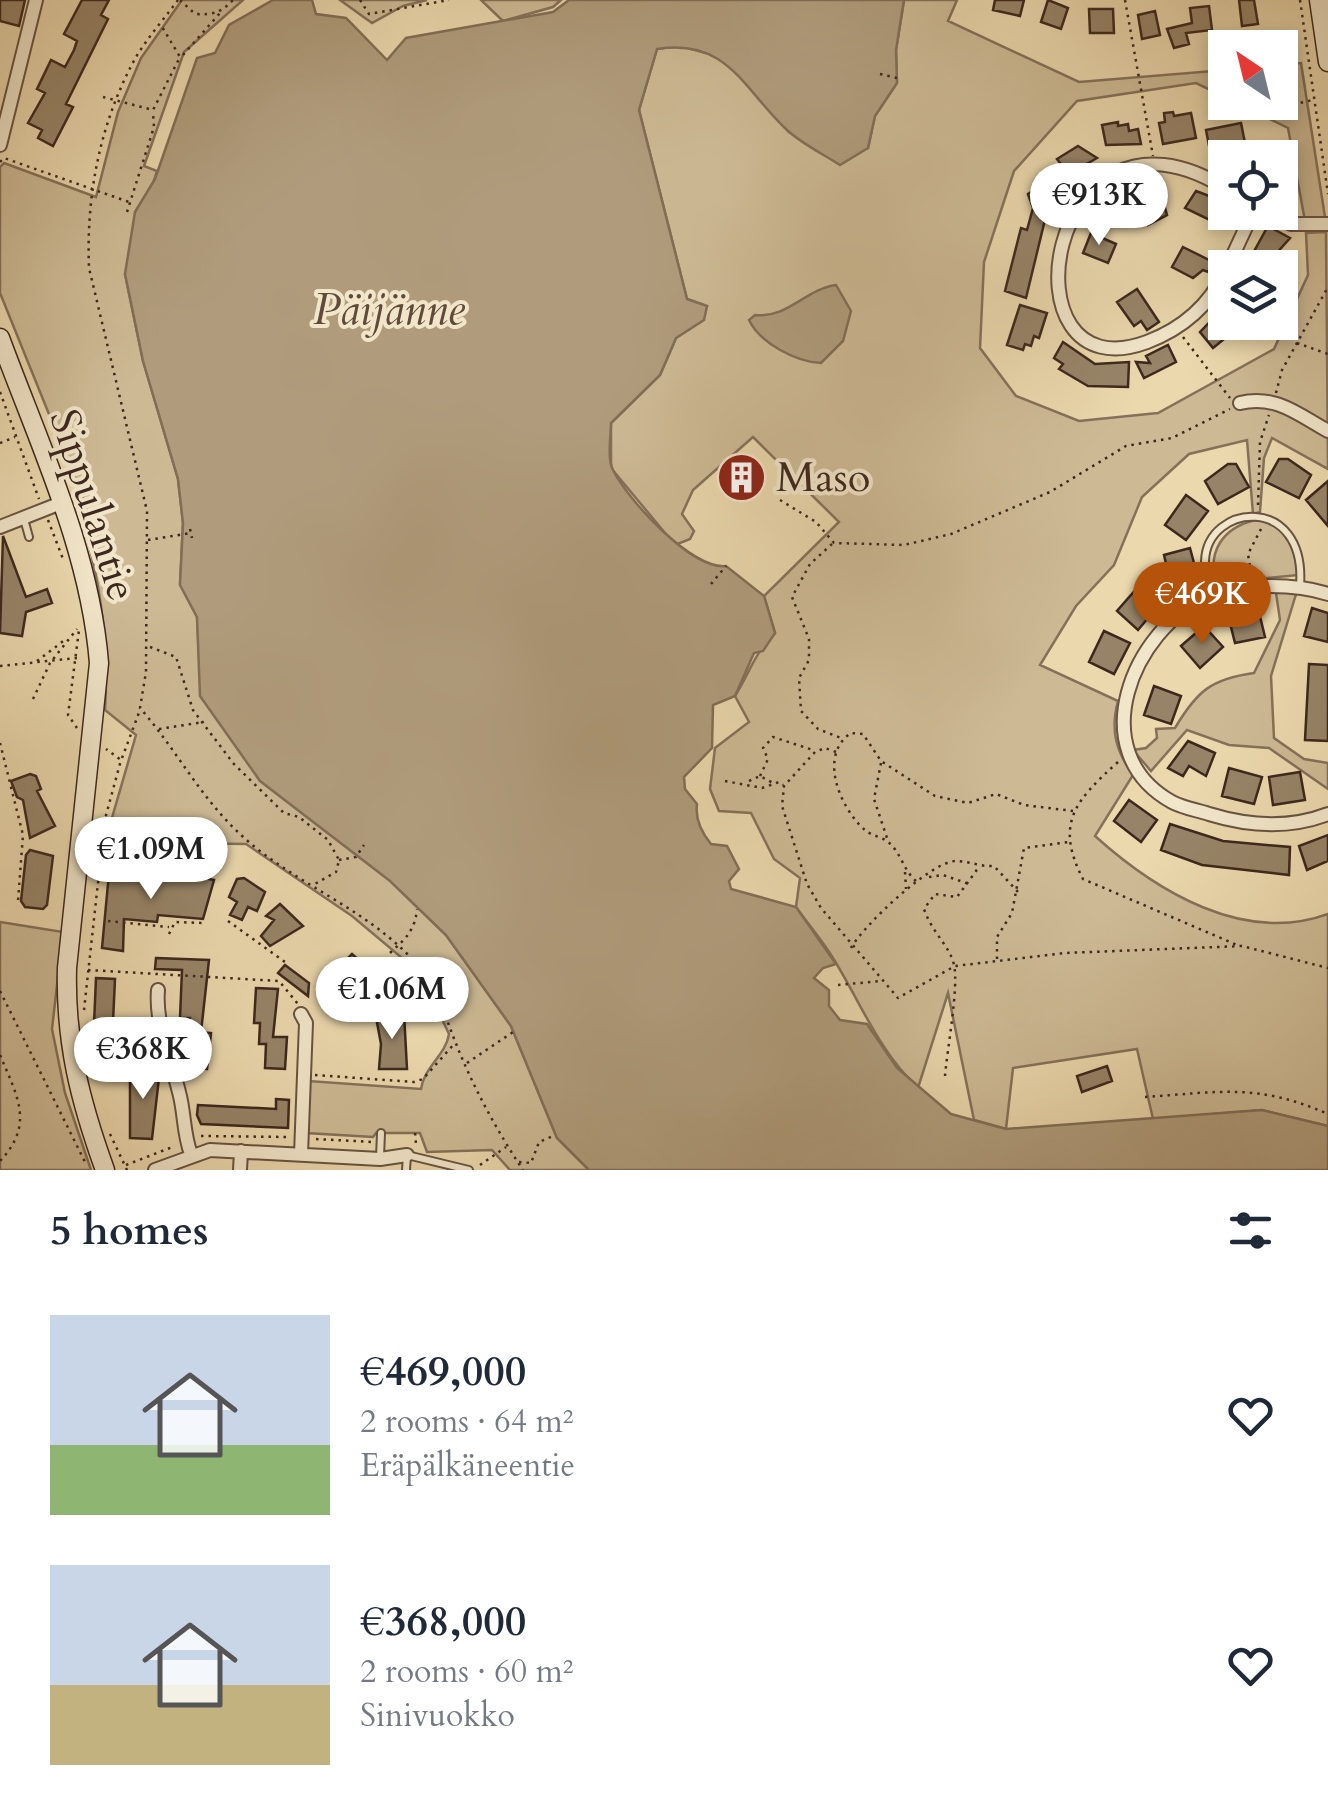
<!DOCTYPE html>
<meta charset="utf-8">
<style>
body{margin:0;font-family:Cardo,serif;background:#f6f6f7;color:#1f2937;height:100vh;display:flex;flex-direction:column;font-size:38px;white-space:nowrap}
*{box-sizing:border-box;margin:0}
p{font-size:32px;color:#747a83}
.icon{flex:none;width:55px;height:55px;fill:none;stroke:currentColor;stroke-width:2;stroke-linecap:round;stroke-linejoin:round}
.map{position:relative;height:1170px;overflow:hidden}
.drawer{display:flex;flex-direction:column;background:#fff;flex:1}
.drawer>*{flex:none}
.needle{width:65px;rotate:325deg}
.fabs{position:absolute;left:1208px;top:30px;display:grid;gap:20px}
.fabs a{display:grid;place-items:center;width:90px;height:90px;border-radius:0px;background:#fff;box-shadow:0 5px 15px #0003;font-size:50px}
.price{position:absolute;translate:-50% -85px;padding:0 22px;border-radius:35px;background:#fff;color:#222;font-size:32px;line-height:65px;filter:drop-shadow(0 2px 5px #0008)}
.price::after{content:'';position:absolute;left:50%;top:60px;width:30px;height:22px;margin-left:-15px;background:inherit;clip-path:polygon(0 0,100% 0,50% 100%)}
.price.current{background:#b45309;color:#fff}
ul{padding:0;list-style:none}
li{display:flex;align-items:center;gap:30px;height:250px;padding:0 50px}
li span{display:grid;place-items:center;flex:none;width:280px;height:200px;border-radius:0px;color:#555}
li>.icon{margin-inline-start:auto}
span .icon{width:120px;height:120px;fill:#fffc;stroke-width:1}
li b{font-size:42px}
h2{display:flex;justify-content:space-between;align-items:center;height:120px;padding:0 50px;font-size:42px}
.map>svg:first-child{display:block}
</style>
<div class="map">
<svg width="1328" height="1170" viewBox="0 0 1328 1170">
<rect width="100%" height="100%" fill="#ebd8ad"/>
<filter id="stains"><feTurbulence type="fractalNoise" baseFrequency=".002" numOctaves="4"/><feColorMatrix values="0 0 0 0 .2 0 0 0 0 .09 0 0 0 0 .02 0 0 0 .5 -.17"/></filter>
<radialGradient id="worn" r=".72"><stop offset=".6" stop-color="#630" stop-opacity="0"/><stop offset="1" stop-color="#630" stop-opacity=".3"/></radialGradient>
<path fill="#cdba95" stroke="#85715a" stroke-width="2.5" d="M 182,0 L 243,0 L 184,52 L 144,166 L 157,171 L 125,274 L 143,361 L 178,479 L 183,523 L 180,584 L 197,617 L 201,696 L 446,935 L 511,1026 L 557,1138 L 589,1170 L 510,1170 L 492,1150 L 427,1152 L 420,1133 L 376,1133 L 373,1137 L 306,1133 L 309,1081 L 421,1089 C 424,1067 446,1055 449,1034 L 420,973 L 352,916 L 246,844 L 105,842 L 136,735 L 105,710 C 109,649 102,592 86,533 L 93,523 L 0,293 L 0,167 L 4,163 L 96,197 L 118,112 L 141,58 Z
M 340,0 L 427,0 L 403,6 L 372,23 Z
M 481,0 L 561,0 L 553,7 L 503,21 Z
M 904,0 L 957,0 L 948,21 L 1079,82 L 1225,70 L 1225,97 L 1196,83 L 1077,101 L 1014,171 L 984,262 L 980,348 L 1016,396 L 1079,421 L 1158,413 L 1274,349 L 1308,275 L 1306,233 L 1326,232 L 1328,469 L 1272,438 L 1264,458 L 1260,512 L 1253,514 L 1247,440 L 1189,454 L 1142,497 L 1114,565 L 1076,606 L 1040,665 L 1118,701 C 1110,730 1116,751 1133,775 L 1095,836 C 1156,891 1244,945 1328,914 L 1328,1126 L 1262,1110 L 1153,1119 L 1137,1049 L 1013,1068 L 1006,1129 L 974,1120 L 948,993 L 918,1088 C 878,1050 861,1003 833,958 C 822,940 808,924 796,907 L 800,878 L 774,859 L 751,813 L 719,811 L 710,789 L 715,748 L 749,722 L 735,696 C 750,672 754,654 775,633 L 764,596 L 839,522 L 753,437 L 693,490 L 682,514 L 694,531 L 690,539 L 675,545 L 611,468 L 611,423 L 660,375 L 676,338 L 703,320 L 707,306 L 687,299 L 639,110 L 657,49 L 680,46 L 722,57 L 789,132 L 868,148 L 875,116 L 897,83 L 896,50 Z
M 1301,63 L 1325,217 L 1305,221 L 1288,128 L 1237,103 L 1280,102 L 1280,65 Z
M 1255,520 L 1270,521 L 1295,543 L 1299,575 L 1216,583 C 1207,551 1223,528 1255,520 Z
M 1297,591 L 1271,676 L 1274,738 L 1304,759 L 1328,763 L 1328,789 L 1269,748 L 1229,745 L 1187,730 L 1151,771 L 1133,750 L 1146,748 L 1157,738 L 1156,729 L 1175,728 C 1197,691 1211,679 1254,673 L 1280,620 L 1276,593 Z
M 0,922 L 63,932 L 52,1029 L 65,1093 L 91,1170 L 0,1170 Z"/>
<path fill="#b09c7c" stroke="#826e56" stroke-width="2.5" d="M 273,0 L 312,0 L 316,14 L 346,18 L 387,60 L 406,38 L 553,12 L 569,0 L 904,0 L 896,50 L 897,83 L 875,116 L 868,148 L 840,165 C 823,154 802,144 787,130 C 743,89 728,38 657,49 L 639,110 L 687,299 L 707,306 L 704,320 L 676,338 L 660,375 L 611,423 C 611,436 607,459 613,470 C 628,500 692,570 726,566 L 764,596 L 775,633 L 763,651 L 754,653 L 735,696 L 713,705 L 712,748 L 684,777 L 685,789 L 697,804 C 695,819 701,832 711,844 L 727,846 L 739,869 L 729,881 L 731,889 L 796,907 L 836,964 L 823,968 L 814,978 L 829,990 L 829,1006 L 840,1020 L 867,1024 L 897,1068 L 951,1114 L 1006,1129 L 1262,1110 L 1328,1126 L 1328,1170 L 589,1170 L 557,1138 L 511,1026 L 446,935 L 390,881 L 260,781 L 200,696 L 197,617 L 180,585 L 183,523 L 178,479 L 143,361 L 125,274 L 135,212 L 155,179 L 197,58 L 215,53 L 229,25 Z
M 836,285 L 851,311 L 843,341 L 821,363 C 796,362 760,343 749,320 L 755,315 C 787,319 806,289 836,285 Z"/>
<path fill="#978468" stroke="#3d281e" stroke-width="2.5" d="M 0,0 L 25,0 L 19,26 L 0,21 Z
M 82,0 L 109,0 L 101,15 L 108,19 L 66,104 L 73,107 L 53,146 L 38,138 L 42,130 L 28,123 L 45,93 L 37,89 L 51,60 L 65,67 L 74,50 L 77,41 L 64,34 Z
M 995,0 L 1024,0 L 1020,16 L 993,10 Z
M 1048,0 L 1068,8 L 1061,29 L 1041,22 Z
M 1239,0 L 1254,0 L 1258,24 L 1242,26 Z
M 1209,6 L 1212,30 L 1186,33 L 1189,44 L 1174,48 L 1167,29 L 1192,23 L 1190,8 Z
M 1089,9 L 1113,9 L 1114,33 L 1090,33 Z
M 1155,11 L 1160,35 L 1142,39 L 1138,15 Z
M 1173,112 L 1174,116 L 1191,113 L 1196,138 L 1163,144 L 1159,123 L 1165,122 L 1164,113 Z
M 1118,122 L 1118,126 L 1128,124 L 1129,131 L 1138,129 L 1141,144 L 1106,145 L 1102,125 Z
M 1241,123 L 1248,158 L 1220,158 L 1219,149 L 1210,151 L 1206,130 Z
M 1078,146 L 1097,158 L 1069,174 L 1057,159 Z
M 1041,179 L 1065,188 L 1061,202 L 1050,199 L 1026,298 L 1005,291 L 1021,228 L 1027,230 L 1033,208 L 1028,194 L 1039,187 Z
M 1159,186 L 1167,215 L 1148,225 L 1138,192 Z
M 1196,191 L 1225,202 L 1216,223 L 1185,208 Z
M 1268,226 L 1290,238 L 1267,264 L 1252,255 Z
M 1091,233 L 1116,244 L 1108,263 L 1083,253 Z
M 1183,247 L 1213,262 L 1208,272 L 1203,270 L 1193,278 L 1172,267 Z
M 1137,289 L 1159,322 L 1147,330 L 1141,321 L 1134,326 L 1117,302 Z
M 1020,305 L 1047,313 L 1039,338 L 1034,336 L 1031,346 L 1025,344 L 1023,350 L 1007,345 Z
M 1225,306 L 1225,322 L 1245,322 L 1213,348 L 1200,332 Z
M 1063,342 L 1095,364 L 1129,362 L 1128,387 L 1088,386 L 1059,369 L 1063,364 L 1054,358 Z
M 1168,345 L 1176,362 L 1144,378 L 1136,362 L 1150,363 L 1146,356 Z
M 1279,459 L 1288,459 L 1311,475 L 1299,498 L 1266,482 Z
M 738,461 L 757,481 L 743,494 L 725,473 Z
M 1228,464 L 1236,464 L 1249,487 L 1218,504 L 1205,481 Z
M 1328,481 L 1328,526 L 1306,500 Z
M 1186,495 L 1208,511 L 1186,540 L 1165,525 Z
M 3,536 L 26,597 L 47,589 L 52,603 L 26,612 L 22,636 L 0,633 Z
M 1190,548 L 1199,582 L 1172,589 L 1164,555 Z
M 1138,587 L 1159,605 L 1138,630 L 1117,611 Z
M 1258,608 L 1265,637 L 1235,643 L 1228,615 Z
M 1312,608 L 1328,613 L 1328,642 L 1304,636 Z
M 1204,626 L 1223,647 L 1200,668 L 1181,646 Z
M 1104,631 L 1130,643 L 1114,674 L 1089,662 Z
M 1309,664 L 1328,665 L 1328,741 L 1305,740 Z
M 1154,686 L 1181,696 L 1171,724 L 1144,715 Z
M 1188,741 L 1215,753 L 1206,776 L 1189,766 L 1183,776 L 1168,768 Z
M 1229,768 L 1262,777 L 1254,804 L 1222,796 Z
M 1300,772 L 1305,800 L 1273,805 L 1269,777 Z
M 30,774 L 36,776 L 41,789 L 37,791 L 55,826 L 30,838 L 23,800 L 17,797 L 11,781 Z
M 1129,800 L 1157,820 L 1141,842 L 1114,821 Z
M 1170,824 L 1223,841 L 1290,847 L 1289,875 L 1202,865 L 1161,850 Z
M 1328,835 L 1328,861 L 1307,870 L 1299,846 Z
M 30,850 L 53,856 L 47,905 L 43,909 L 25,907 L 21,901 L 26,855 Z
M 175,872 L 214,880 L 203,919 L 158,915 L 157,922 L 124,919 L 123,951 L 102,948 L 109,873 L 174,879 Z
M 244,878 L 265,892 L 257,911 L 248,907 L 242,920 L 230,915 L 237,902 L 229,897 L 237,879 Z
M 280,904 L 303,926 L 270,946 L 261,936 L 274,920 L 266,916 Z
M 352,954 L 394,992 L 371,1014 L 360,995 L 357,998 L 333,973 Z
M 156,958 L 209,960 L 201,1032 L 211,1033 L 207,1069 L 188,1068 L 190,1018 L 180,1018 L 182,970 L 155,969 Z
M 285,965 L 309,983 L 308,996 L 278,973 Z
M 96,978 L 115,979 L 113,1022 L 123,1023 L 122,1045 L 103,1044 L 104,1025 L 94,1024 Z
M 256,988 L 278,989 L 273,1037 L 287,1037 L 285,1069 L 265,1068 L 266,1044 L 259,1044 L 260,1023 L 254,1023 Z
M 404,1013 L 407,1069 L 379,1069 L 381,1044 L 376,1017 Z
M 1107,1066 L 1112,1081 L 1082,1092 L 1077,1076 Z
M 130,1068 L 160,1069 L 152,1139 L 130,1138 Z
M 276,1099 L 289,1100 L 288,1128 L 201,1124 L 197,1115 L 198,1105 L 276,1109 Z"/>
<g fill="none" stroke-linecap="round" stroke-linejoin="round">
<defs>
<path id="lane" d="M 24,519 L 29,537
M 1212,592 C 1210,583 1205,570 1205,561 C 1207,503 1307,493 1300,586
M 380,1157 L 381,1133
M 406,1170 L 407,1155 L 469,1170"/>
<path id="street" d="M 0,145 L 36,0
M 1225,188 C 1045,77 998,397 1147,342 C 1181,329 1209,306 1225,272
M 1265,212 L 1291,224 L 1328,224
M 1227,268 L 1253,212
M 1240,403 C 1275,394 1299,415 1328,431
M 0,527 L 61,503
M 1328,594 C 1298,584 1238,582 1208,596 C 1132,630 1082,752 1172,802 C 1183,808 1197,810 1209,814 C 1248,826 1289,829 1328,814
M 158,990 C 155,1024 171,1059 179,1092 C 185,1114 183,1133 191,1154
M 301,1154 L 306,1023 L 301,1014
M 155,1170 L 210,1150 L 380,1159 L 407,1155
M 240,1170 L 241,1151"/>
<path id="secondary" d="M 1319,0 L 1328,62
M 0,338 C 39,444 90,550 99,663 L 67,968 C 65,1042 80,1101 105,1170"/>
</defs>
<use href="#lane" stroke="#685442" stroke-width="10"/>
<use href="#street" stroke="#685442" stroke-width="16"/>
<use href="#secondary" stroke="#3d281e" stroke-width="21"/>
<path stroke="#3d281e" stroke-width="2.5" stroke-dasharray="2.5 5" stroke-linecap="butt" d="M 178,0 C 164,19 148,37 136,57 C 100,122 86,195 89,268 L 147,511 L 146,672 L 140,708 C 176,749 200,797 240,834 C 295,886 376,911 423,972 C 440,993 445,1017 455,1041 C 472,1085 497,1131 523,1170
M 180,0 L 195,14 C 212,15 221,13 233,0
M 360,0 L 369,14 L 449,0
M 1125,0 L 1153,156
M 1300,0 L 1328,194
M 183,55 L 220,13
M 880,74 L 897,78
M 103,97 L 153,110 L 180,57 L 161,25
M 1286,106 L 1313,100
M 0,162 L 4,158 L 129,202
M 127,212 L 154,127 L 153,113
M 1183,337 L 1230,398
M 1297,343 L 1328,354
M 0,392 L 39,499
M 1276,393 L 1282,370 L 1328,287
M 0,443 L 15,437
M 780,500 L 816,522 L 834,543 L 904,545 L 951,534 L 1050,492 L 1126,446 L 1172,438 L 1230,409
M 1258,505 L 1260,442 L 1269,415
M 48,520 L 63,559
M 190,529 L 192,538
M 148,540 L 191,533
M 832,544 L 810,564 L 792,597 L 809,639 L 809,660 L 799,678 L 801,711 L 818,729 L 841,738
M 1251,573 L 1248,554 L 1261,529
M 711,584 L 726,566
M 150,647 L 176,657 L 193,710 L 233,763 L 284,813 L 299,817 L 328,840 L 339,860 L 336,872 L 313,885
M 37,661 L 66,639
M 0,666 L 77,658
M 33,699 L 50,663 L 77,629
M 77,728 L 68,715 L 79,630
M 159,729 L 204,722
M 0,743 L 23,835 L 18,901
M 836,752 L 825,748 L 815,752 L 784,786 L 782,806 L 807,884 L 821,908 L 898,998 L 955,966 L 1065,953 L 1242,946 L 1328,968
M 122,758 L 140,710
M 1118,762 C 1076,800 1054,823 1083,879 L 1237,945
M 881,763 L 874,799 L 888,841
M 760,776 L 768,759 L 763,748 L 773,737 L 813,750
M 725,781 L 762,788 L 779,782 L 783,785
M 749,781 L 760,776 L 773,783
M 339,860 L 356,857 L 364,845
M 905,872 L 906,889
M 929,877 L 943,875 L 969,884
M 916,881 C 903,870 901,852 888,842 C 882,837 873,836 866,831 C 841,810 817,756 851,733 L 863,734 L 881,761 L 935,796 L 968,803 L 996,794 L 1024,805 L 1073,811
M 108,921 L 169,927
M 228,921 L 285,962
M 169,934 L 175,922 L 204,923
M 851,948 C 863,926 931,861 956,861 C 969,861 980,867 994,866 L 1018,892
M 390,953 C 405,939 415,931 417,909
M 997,959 L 997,937 L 1012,913 L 1024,848 L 1069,842
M 88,970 L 279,981 L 298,1004
M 838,985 L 881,981
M 0,991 L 86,1164
M 84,1010 L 105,819 L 121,760 L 106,749
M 0,1055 C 17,1096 35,1124 0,1161
M 467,1063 L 516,1030
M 315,1075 L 414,1082 L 423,1079 L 455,1043
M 945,1076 C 947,1051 959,986 954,965 C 950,946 932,933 924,909 L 935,894 L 957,897 L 979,867
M 1145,1097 C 1220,1092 1257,1083 1328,1114
M 415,1133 L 416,1144
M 110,1134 L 127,1170
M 201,1136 L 288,1137
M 316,1139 L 373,1142
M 519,1162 L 531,1163 L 539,1142 L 553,1136
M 126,1165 L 175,1146
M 480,1165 L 506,1147"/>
<use href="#lane" stroke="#f2e6ca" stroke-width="6"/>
<use href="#street" stroke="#f2e6ca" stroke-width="12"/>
<use href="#secondary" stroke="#f2e6ca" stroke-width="18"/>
</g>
<defs>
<symbol id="building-disc" viewBox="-11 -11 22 22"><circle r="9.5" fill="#8f2418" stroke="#f2e6ca"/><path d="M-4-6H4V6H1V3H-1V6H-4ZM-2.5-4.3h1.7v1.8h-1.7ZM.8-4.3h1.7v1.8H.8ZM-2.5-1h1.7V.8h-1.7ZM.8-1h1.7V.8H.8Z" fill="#fff"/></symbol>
</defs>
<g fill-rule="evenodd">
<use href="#building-disc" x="714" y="450" width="55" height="55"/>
</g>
<g text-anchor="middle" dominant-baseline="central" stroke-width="8" stroke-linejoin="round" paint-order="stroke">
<g font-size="42" fill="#3d281e" stroke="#f2e6ca" text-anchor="start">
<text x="776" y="477">Maso</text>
</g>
<g font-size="42" fill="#3d281e" stroke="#f2e6ca">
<text transform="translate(93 505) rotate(72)">Sippulantie</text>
</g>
<g font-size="45" font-style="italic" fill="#604b3a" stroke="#f2e6ca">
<text x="389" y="309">Päijänne</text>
</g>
</g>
<rect width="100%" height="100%" filter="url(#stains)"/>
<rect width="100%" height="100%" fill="url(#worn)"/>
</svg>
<div class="fabs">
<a><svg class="needle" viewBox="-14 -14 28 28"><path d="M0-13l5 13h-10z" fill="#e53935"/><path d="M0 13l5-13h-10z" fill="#747a83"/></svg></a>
<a><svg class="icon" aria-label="locate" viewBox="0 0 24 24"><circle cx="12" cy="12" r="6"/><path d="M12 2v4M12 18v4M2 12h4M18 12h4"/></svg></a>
<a><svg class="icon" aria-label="layers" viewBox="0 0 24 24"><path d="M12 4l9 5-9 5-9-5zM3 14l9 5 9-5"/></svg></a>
</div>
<b class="price" style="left:1099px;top:248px">€913K</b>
<b class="price current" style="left:1202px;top:647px">€469K</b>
<b class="price" style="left:151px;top:902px">€1.09M</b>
<b class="price" style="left:392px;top:1042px">€1.06M</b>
<b class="price" style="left:143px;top:1102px">€368K</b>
</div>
<section class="drawer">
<h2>5 homes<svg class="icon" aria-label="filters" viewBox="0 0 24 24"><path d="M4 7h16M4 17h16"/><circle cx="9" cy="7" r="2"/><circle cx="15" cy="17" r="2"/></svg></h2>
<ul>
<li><span style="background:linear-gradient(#c9d6e8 65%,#8fb573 0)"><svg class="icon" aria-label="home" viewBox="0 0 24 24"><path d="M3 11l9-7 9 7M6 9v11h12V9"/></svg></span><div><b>€469,000</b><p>2 rooms · 64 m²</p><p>Eräpälkäneentie</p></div><svg class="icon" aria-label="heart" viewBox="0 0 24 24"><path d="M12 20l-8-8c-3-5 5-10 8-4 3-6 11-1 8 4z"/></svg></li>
<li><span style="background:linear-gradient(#c9d6e8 60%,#c2b280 0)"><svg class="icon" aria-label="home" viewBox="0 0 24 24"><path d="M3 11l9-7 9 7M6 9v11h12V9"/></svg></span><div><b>€368,000</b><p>2 rooms · 60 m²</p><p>Sinivuokko</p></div><svg class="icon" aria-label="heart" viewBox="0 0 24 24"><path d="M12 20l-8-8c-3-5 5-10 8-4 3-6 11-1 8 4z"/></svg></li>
</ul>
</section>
